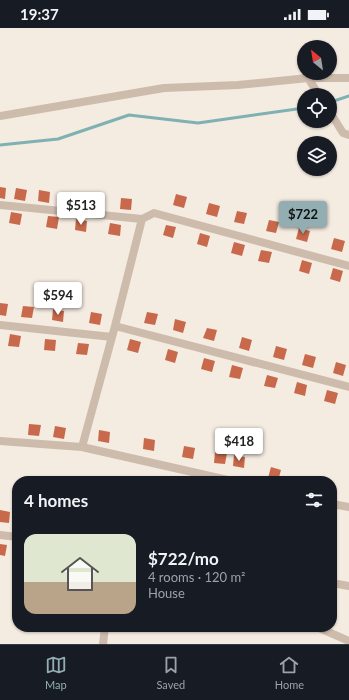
<!DOCTYPE html>
<meta charset="utf-8">
<style>
body{margin:0;font-family:Lato,sans-serif;background:#20242c;color:#f1f3f6;height:100vh;display:flex;flex-direction:column;font-size:15px;white-space:nowrap}
*{box-sizing:border-box;margin:0}
p{font-size:13px;color:#9ea1a6}
.icon{flex:none;width:22px;height:22px;fill:none;stroke:currentColor;stroke-width:2;stroke-linecap:round;stroke-linejoin:round}
.map{position:relative;flex:1;overflow:hidden}
.sheet{position:absolute;left:12px;top:448px;width:325px;height:156px;display:flex;flex-direction:column;background:#171b24;border-radius:16px;box-shadow:0 1px 3px #0004}
.sheet>*{flex:none}
.needle{width:26px;rotate:330deg}
.buttons{position:absolute;left:297px;top:12px;display:grid;gap:8px}
.buttons a{display:grid;place-items:center;width:40px;height:40px;border-radius:50%;background:#171b24;box-shadow:0 1px 3px #0004;font-size:20px}
.price{position:absolute;translate:-50% -34px;padding:0 9px;border-radius:4px;background:#fff;color:#222;font-size:13px;line-height:26px;filter:drop-shadow(0 1px 2px #0008)}
.price::after{content:'';position:absolute;left:50%;top:24px;width:12px;height:9px;margin-left:-6px;background:inherit;clip-path:polygon(0 0,100% 0,50% 100%)}
.price.current{background:#92aeb2;color:#111}
ul{padding:0;list-style:none}
li{display:flex;align-items:center;gap:12px;height:100px;padding:0 12px}
li span{display:grid;place-items:center;flex:none;width:112px;height:80px;border-radius:12px;color:#555}
li>.icon{margin-inline-start:auto}
span .icon{width:48px;height:48px;fill:#fffc;stroke-width:1}
li b{font-size:17px}
h2{display:flex;justify-content:space-between;align-items:center;height:48px;padding:0 12px;font-size:17px}
.status{display:flex;justify-content:space-between;align-items:center;height:28px;padding:0 20px;background:#171b24;direction:ltr}
.status svg{height:11px;fill:currentColor}
.menu{display:flex;justify-content:space-around;align-items:center;height:56px;border-top:1px solid #363941;background:#171b24;font-size:11px;color:#9ea1a6}
.menu a{display:grid;justify-items:center;gap:2px}
.menu .current{color:#92aeb2}
.map>svg:first-child{display:block}
</style>
<div class="status"><b>19:37</b><svg viewBox="0 0 49 12"><path d="M0 12V9h3v3zM5 12V6h3v6zM10 12V3h3v9zM15 12V0h3v12zM26 1h20v11H26zM47 4h2v5h-2z"/></svg></div>
<div class="map">
<svg width="349" height="616" viewBox="0 0 349 616">
<rect width="100%" height="100%" fill="#f4ebe1"/>
<g fill="none" stroke-linecap="round" stroke-linejoin="round">
<path stroke="#7fb0b2" stroke-width="3" d="M 331,74 L 349,68
M 0,117 L 58,111 L 129,87 L 198,95 L 304,80"/>
</g>
<path fill="#c8694b" d="M 0,159 L 6,160 L 5,171 L 0,170 Z
M 16,160 L 27,162 L 25,173 L 14,171 Z
M 39,162 L 50,164 L 49,175 L 38,173 Z
M 70,165 L 82,167 L 80,178 L 69,176 Z
M 176,166 L 187,169 L 184,180 L 173,177 Z
M 121,170 L 132,171 L 131,182 L 120,181 Z
M 209,175 L 220,178 L 217,189 L 206,186 Z
M 237,183 L 247,185 L 244,196 L 234,194 Z
M 11,184 L 22,186 L 20,197 L 9,195 Z
M 48,188 L 59,189 L 57,201 L 46,199 Z
M 76,191 L 87,193 L 86,204 L 75,202 Z
M 269,192 L 279,194 L 276,205 L 266,203 Z
M 110,195 L 121,197 L 120,208 L 108,206 Z
M 166,197 L 176,199 L 173,210 L 163,207 Z
M 299,200 L 310,203 L 307,214 L 296,211 Z
M 200,205 L 210,208 L 207,219 L 197,216 Z
M 334,210 L 345,213 L 342,224 L 331,221 Z
M 234,214 L 245,217 L 242,228 L 231,225 Z
M 261,222 L 272,224 L 269,235 L 258,233 Z
M 302,232 L 312,235 L 309,246 L 299,243 Z
M 333,240 L 343,243 L 340,254 L 330,251 Z
M 0,275 L 8,276 L 6,288 L 0,287 Z
M 23,278 L 34,279 L 32,290 L 21,289 Z
M 53,281 L 64,283 L 63,294 L 52,292 Z
M 91,284 L 102,286 L 100,297 L 89,295 Z
M 147,284 L 158,286 L 155,297 L 144,295 Z
M 175,291 L 186,294 L 183,305 L 173,302 Z
M 207,300 L 217,302 L 214,313 L 203,310 Z
M 10,306 L 21,308 L 19,319 L 8,318 Z
M 242,309 L 252,312 L 249,323 L 239,320 Z
M 45,311 L 56,312 L 55,323 L 44,322 Z
M 130,311 L 141,314 L 138,325 L 127,322 Z
M 78,315 L 89,316 L 87,327 L 76,326 Z
M 276,318 L 287,321 L 284,332 L 273,329 Z
M 168,321 L 178,324 L 175,335 L 165,332 Z
M 305,326 L 316,329 L 313,340 L 302,337 Z
M 204,330 L 215,333 L 212,344 L 201,341 Z
M 336,334 L 346,337 L 343,348 L 333,345 Z
M 232,337 L 243,340 L 240,351 L 229,349 Z
M 267,347 L 278,350 L 275,360 L 264,358 Z
M 297,354 L 307,357 L 305,368 L 294,365 Z
M 327,362 L 338,365 L 335,376 L 324,373 Z
M 29,396 L 41,397 L 39,408 L 28,407 Z
M 55,398 L 66,400 L 64,411 L 53,409 Z
M 99,402 L 110,404 L 109,415 L 98,413 Z
M 144,410 L 155,412 L 154,423 L 143,421 Z
M 184,418 L 195,420 L 193,431 L 182,429 Z
M 215,424 L 227,425 L 225,436 L 214,435 Z
M 234,427 L 245,429 L 244,440 L 233,438 Z
M 271,439 L 281,442 L 278,453 L 268,450 Z
M 0,482 L 10,484 L 9,495 L 0,494 Z
M 0,516 L 7,517 L 5,528 L 0,527 Z
M 332,531 L 337,531 L 335,543 L 332,542 Z"/>
<g fill="none" stroke-linecap="round" stroke-linejoin="round">
<path stroke="#cdbbac" stroke-width="8" d="M 308,50 L 319,67
M 330,84 L 343,105 L 349,107
M 0,88 L 164,60 L 238,57 L 308,50 L 349,50
M 0,177 L 142,191 L 154,185 L 349,238
M 0,297 L 112,309
M 115,298 L 349,359
M 0,413 L 82,419 L 232,453
M 82,419 L 115,298 L 142,191
M 332,476 L 349,479
M 0,507 L 17,509
M 332,555 L 349,558
M 317,599 L 349,613
M 103,616 L 105,599"/>
</g>
</svg>
<div class="buttons">
<a><svg class="needle" viewBox="-14 -14 28 28"><path d="M0-13l5 13h-10z" fill="#e53935"/><path d="M0 13l5-13h-10z" fill="#9ea1a6"/></svg></a>
<a><svg class="icon" aria-label="locate" viewBox="0 0 24 24"><circle cx="12" cy="12" r="6"/><path d="M12 2v4M12 18v4M2 12h4M18 12h4"/></svg></a>
<a><svg class="icon" aria-label="layers" viewBox="0 0 24 24"><path d="M12 4l9 5-9 5-9-5zM3 14l9 5 9-5"/></svg></a>
</div>
<b class="price" style="left:81px;top:198px">$513</b>
<b class="price current" style="left:303px;top:207px">$722</b>
<b class="price" style="left:58px;top:288px">$594</b>
<b class="price" style="left:239px;top:434px">$418</b>
<section class="sheet">
<h2>4 homes<svg class="icon" aria-label="filters" viewBox="0 0 24 24"><path d="M4 7h16M4 17h16"/><circle cx="9" cy="7" r="2"/><circle cx="15" cy="17" r="2"/></svg></h2>
<ul>
<li><span style="background:linear-gradient(#dfe7d0 60%,#b9a48a 0)"><svg class="icon" aria-label="home" viewBox="0 0 24 24"><path d="M3 11l9-7 9 7M6 9v11h12V9"/></svg></span><div><b>$722/mo</b><p>4 rooms · 120 m²</p><p>House</p></div></li>
</ul>
</section>
</div>
<nav class="menu">
<a class="current"><svg class="icon" aria-label="map" viewBox="0 0 24 24"><path d="M3 6l6-2 6 2 6-2v14l-6 2-6-2-6 2zM9 4v14M15 6v14"/></svg>Map</a>
<a><svg class="icon" aria-label="saved" viewBox="0 0 24 24"><path d="M7 4h10v16l-5-4-5 4z"/></svg>Saved</a>
<a><svg class="icon" aria-label="home" viewBox="0 0 24 24"><path d="M3 11l9-7 9 7M6 9v11h12V9"/></svg>Home</a>
</nav>
